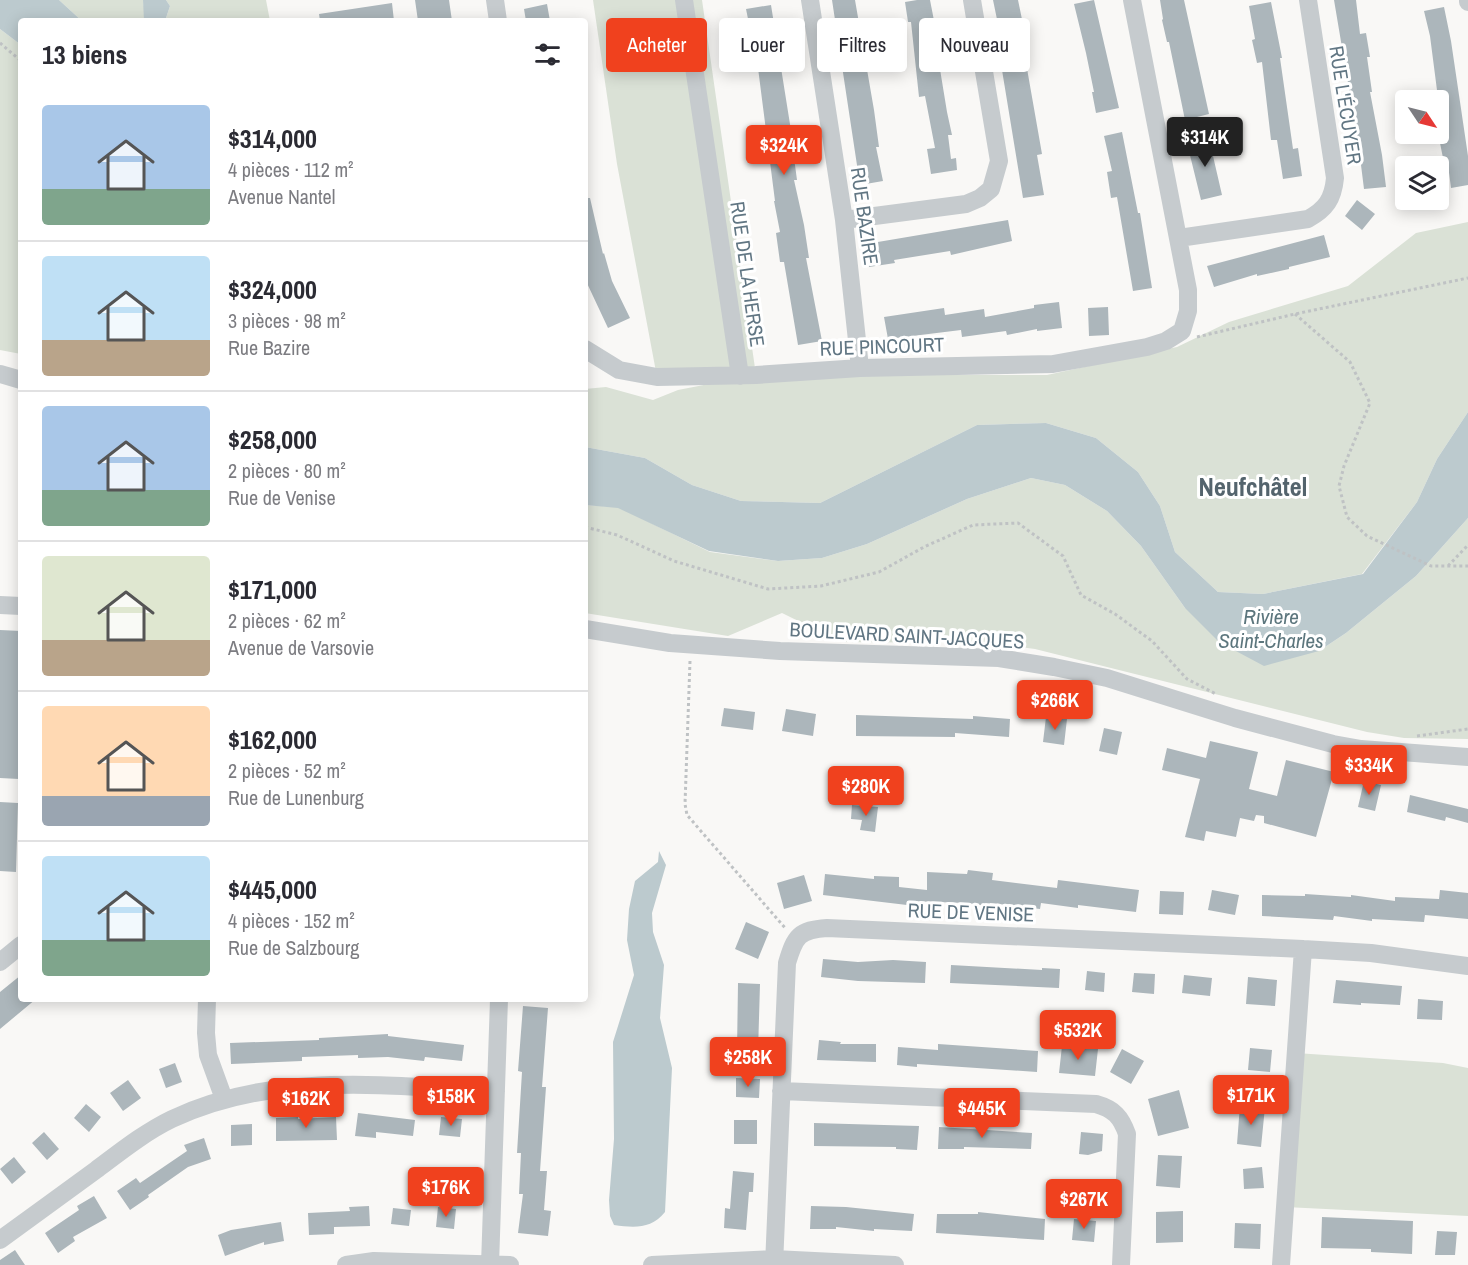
<!DOCTYPE html>
<html lang="fr">
<meta charset="utf-8">
<style>
body{margin:0;font-family:"Archivo Narrow",sans-serif;background:#f2f2f3;color:#2b2b33;height:100vh;display:flex;flex-direction:column;font-size:22px;white-space:nowrap}
*{box-sizing:border-box;margin:0}
p{font-size:20px;color:#7c7c81}
.icon{flex:none;width:33px;height:33px;fill:none;stroke:currentColor;stroke-width:2;stroke-linecap:round;stroke-linejoin:round}
.map{position:relative;flex:1;overflow:hidden}
.sheet{position:absolute;left:18px;top:18px;width:570px;height:984px;display:flex;flex-direction:column;background:#fff;border-radius:6px;box-shadow:0 3px 15px #0003}
.sheet>*{flex:none}
.banner{position:absolute;left:606px;top:18px;width:570px;height:54px;display:flex;gap:12px}
.needle{width:39px;rotate:125deg}
.tools{position:absolute;left:1395px;top:90px;display:grid;gap:12px}
.tools a{display:grid;place-items:center;width:54px;height:54px;border-radius:6px;background:#fff;box-shadow:0 3px 15px #0003;font-size:30px}
.price{position:absolute;translate:-50% -51px;padding:0 14px;border-radius:6px;background:#f0411e;color:#fff;font-size:20px;line-height:39px;filter:drop-shadow(0 2px 3px #0008)}
.price::after{content:'';position:absolute;left:50%;top:36px;width:18px;height:14px;margin-left:-9px;background:inherit;clip-path:polygon(0 0,100% 0,50% 100%)}
.price.current{background:#222;color:#fff}
ul{padding:0;list-style:none}
li{display:flex;align-items:center;gap:18px;height:150px;padding:0 24px}
li+li{border-top:2px solid #e1e1e2}
li span{display:grid;place-items:center;flex:none;width:168px;height:120px;border-radius:6px;color:#555}
li>.icon{margin-inline-start:auto}
span .icon{width:72px;height:72px;fill:#fffc;stroke-width:1}
li b{font-size:26px}
h2{display:flex;justify-content:space-between;align-items:center;height:72px;padding:0 24px;font-size:26px}
.chip{padding:0 21px;border-radius:6px;background:#fff;box-shadow:0 3px 15px #0003;font-size:21px;line-height:54px}
.chip.current{background:#f0411e;color:#fff}
.map>svg:first-child{display:block}
</style>
<div class="map">
<svg width="1468" height="1265" viewBox="0 0 1468 1265">
<rect width="100%" height="100%" fill="#f9f8f6"/>
<path fill="#dae1d6" d="M 59,0 L 143,0 L 146,21 L 82,21 Z
M 166,0 L 266,0 L 270,21 L 165,21 L 170,6 Z
M 593,0 L 702,0 L 756,375 L 1047,375 L 1177,347 L 1229,322 L 1348,286 L 1416,233 L 1468,222 L 1468,412 L 1437,459 L 1417,502 L 1362,574 L 1263,594 L 1218,592 L 1175,552 L 1160,506 L 1138,472 L 1096,438 L 1046,423 L 977,425 L 820,503 L 741,501 L 692,485 L 645,458 L 585,447 L 585,389 L 606,387 L 653,400 L 678,390 L 750,376 L 657,377 L 617,164 Z
M 0,29 L 21,45 L 21,354 L 0,350 Z
M 1031,478 L 1065,485 L 1107,511 L 1141,546 L 1185,608 L 1319,651 L 1346,633 L 1416,576 L 1468,518 L 1468,739 L 1404,738 L 1367,732 L 1035,649 L 988,643 L 841,642 L 782,613 L 728,636 L 585,613 L 585,505 L 618,507 L 710,552 L 778,561 L 822,558 L 867,544 L 967,499 Z
M 1296,1053 L 1443,1063 L 1468,1068 L 1468,1216 L 1285,1207 Z"/>
<path fill="#bccace" d="M 0,0 L 59,0 L 82,21 L 21,21 L 21,45 L 0,29 Z
M 143,0 L 166,0 L 170,6 L 165,21 L 144,21 Z
M 1468,412 L 1468,518 L 1416,576 L 1346,633 L 1319,651 L 1264,666 L 1219,642 L 1185,608 L 1141,546 L 1107,511 L 1065,485 L 1031,478 L 967,499 L 867,544 L 822,558 L 778,561 L 709,551 L 618,508 L 585,505 L 585,447 L 645,458 L 692,485 L 741,501 L 820,503 L 977,425 L 1046,423 L 1096,438 L 1138,472 L 1160,506 L 1175,552 L 1218,592 L 1263,594 L 1363,574 L 1417,502 L 1437,459 Z
M 659,851 L 666,865 L 652,913 L 653,932 L 664,965 L 660,1018 L 672,1068 L 665,1212 C 651,1229 635,1228 614,1225 L 610,1216 L 609,1200 L 614,1139 L 613,1042 L 634,975 L 627,940 L 629,909 L 635,881 L 658,862 Z"/>
<path fill="#acb6bb" d="M 415,0 L 449,0 L 452,21 L 418,21 Z
M 832,0 L 855,0 L 874,110 L 879,147 L 876,147 L 883,181 L 860,185 Z
M 917,0 L 930,0 L 937,36 L 940,57 L 938,57 L 947,112 L 952,135 L 948,135 L 951,159 L 956,158 L 957,170 L 931,174 L 927,149 L 935,148 L 925,96 L 919,97 L 911,22 L 908,22 L 905,2 Z
M 993,0 L 1018,0 L 1024,29 L 1022,29 L 1024,40 L 1022,40 L 1042,154 L 1037,155 L 1044,195 L 1023,198 L 1001,64 L 1003,63 L 997,29 L 999,29 Z
M 1094,0 L 1119,108 L 1096,113 L 1092,92 L 1094,92 L 1086,53 L 1074,4 Z
M 1160,0 L 1184,0 L 1209,114 L 1185,120 L 1169,42 L 1167,42 L 1162,20 L 1163,19 Z
M 1334,0 L 1356,0 L 1360,34 L 1366,33 L 1370,57 L 1367,57 L 1372,92 L 1370,92 L 1382,155 L 1386,187 L 1364,189 L 1360,157 L 1350,106 L 1347,106 L 1346,95 L 1350,95 Z
M 1271,2 L 1282,58 L 1280,58 L 1293,149 L 1298,148 L 1302,176 L 1283,179 L 1277,140 L 1271,140 L 1262,62 L 1257,63 L 1252,40 L 1255,39 L 1249,6 Z
M 392,3 L 394,21 L 320,21 L 319,14 Z
M 547,4 L 550,21 L 526,21 L 524,9 Z
M 771,5 L 793,143 L 792,143 L 797,180 L 794,180 L 804,225 L 809,258 L 806,258 L 822,341 L 798,345 L 784,262 L 780,262 L 776,233 L 780,232 L 774,201 L 775,201 L 758,68 L 746,9 Z
M 1444,7 L 1451,41 L 1468,156 L 1468,185 L 1451,188 L 1447,157 L 1443,158 L 1438,133 L 1438,98 L 1430,36 L 1424,11 Z
M 1122,132 L 1138,213 L 1140,213 L 1152,288 L 1133,291 L 1117,197 L 1111,198 L 1107,172 L 1112,171 L 1104,136 Z
M 1212,138 L 1216,155 L 1213,156 L 1222,195 L 1201,200 L 1187,143 Z
M 585,198 L 590,198 L 603,254 L 604,253 L 612,281 L 630,318 L 608,328 L 585,279 Z
M 1357,200 L 1375,214 L 1362,230 L 1345,216 Z
M 1008,220 L 1012,241 L 951,255 L 950,251 L 894,260 L 895,263 L 869,267 L 866,244 Z
M 1324,235 L 1330,257 L 1289,267 L 1289,269 L 1257,276 L 1257,274 L 1214,287 L 1207,266 Z
M 1059,302 L 1062,328 L 1037,331 L 1037,329 L 1007,335 L 1006,331 L 962,337 L 961,330 L 888,339 L 884,317 L 944,308 L 945,315 L 984,309 L 985,317 L 1034,308 L 1034,305 Z
M 1108,307 L 1109,335 L 1089,336 L 1088,308 Z
M 0,630 L 21,631 L 19,779 L 0,778 Z
M 724,708 L 755,712 L 753,730 L 721,726 Z
M 786,709 L 816,714 L 813,736 L 782,731 Z
M 856,715 L 973,719 L 973,716 L 1010,719 L 1009,737 L 955,733 L 955,737 L 856,736 Z
M 1046,717 L 1067,719 L 1064,745 L 1043,742 Z
M 1104,728 L 1122,732 L 1117,755 L 1099,751 Z
M 1210,741 L 1258,752 L 1249,789 L 1277,796 L 1286,760 L 1334,772 L 1316,837 L 1264,823 L 1264,816 L 1256,815 L 1254,821 L 1240,818 L 1236,837 L 1206,831 L 1204,841 L 1185,837 L 1200,779 L 1162,770 L 1167,748 L 1206,758 Z
M 1364,781 L 1381,785 L 1375,811 L 1358,807 Z
M 1410,795 L 1468,809 L 1468,823 L 1446,817 L 1445,821 L 1407,812 Z
M 0,802 L 18,803 L 16,872 L 0,871 Z
M 852,805 L 878,807 L 875,832 L 860,830 L 862,820 L 851,819 Z
M 968,870 L 993,873 L 992,880 L 1057,888 L 1058,880 L 1139,890 L 1136,912 L 1078,905 L 1078,908 L 1041,903 L 1040,909 L 990,903 L 989,906 L 966,903 L 907,901 L 907,905 L 823,895 L 825,874 L 874,879 L 874,876 L 899,877 L 899,887 L 927,890 L 927,872 L 967,874 Z
M 804,875 L 812,901 L 784,909 L 777,883 Z
M 1212,890 L 1239,895 L 1235,915 L 1208,910 Z
M 1440,890 L 1468,893 L 1468,919 L 1425,915 L 1424,922 L 1372,919 L 1372,921 L 1334,916 L 1333,920 L 1262,916 L 1262,895 L 1305,896 L 1305,894 L 1351,897 L 1351,895 L 1395,901 L 1395,897 L 1439,899 Z
M 1160,891 L 1184,892 L 1183,915 L 1159,914 Z
M 746,922 L 769,932 L 758,959 L 735,949 Z
M 823,959 L 858,962 L 893,960 L 926,962 L 925,983 L 858,981 L 821,977 Z
M 951,965 L 1042,970 L 1042,968 L 1060,969 L 1059,988 L 950,983 Z
M 1087,971 L 1105,973 L 1104,992 L 1085,990 Z
M 1134,973 L 1155,974 L 1154,994 L 1132,992 Z
M 21,975 L 21,999 L 36,999 L 0,1029 L 0,992 Z
M 1184,975 L 1212,978 L 1210,996 L 1182,993 Z
M 1248,977 L 1277,980 L 1275,1006 L 1246,1004 Z
M 1336,980 L 1402,986 L 1400,1005 L 1361,1003 L 1361,1005 L 1333,1003 Z
M 738,983 L 760,984 L 758,1052 L 737,1051 Z
M 1418,999 L 1443,1001 L 1442,1020 L 1417,1019 Z
M 523,1006 L 548,1008 L 542,1087 L 546,1087 L 540,1171 L 547,1171 L 544,1210 L 551,1211 L 548,1236 L 518,1233 L 523,1194 L 519,1194 L 521,1153 L 517,1153 L 522,1072 L 518,1071 Z
M 388,1034 L 388,1036 L 464,1045 L 462,1061 L 425,1057 L 424,1061 L 388,1057 L 358,1058 L 358,1055 L 302,1057 L 302,1061 L 231,1064 L 230,1043 L 319,1040 L 319,1038 Z
M 819,1040 L 841,1042 L 840,1044 L 876,1044 L 876,1062 L 817,1060 Z
M 938,1044 L 1038,1051 L 1037,1072 L 917,1064 L 917,1067 L 897,1065 L 898,1047 L 938,1050 Z
M 1062,1046 L 1098,1049 L 1095,1076 L 1059,1073 Z
M 1250,1048 L 1272,1050 L 1270,1072 L 1248,1070 Z
M 1122,1049 L 1144,1061 L 1131,1084 L 1110,1072 Z
M 175,1063 L 182,1082 L 166,1088 L 159,1069 Z
M 736,1078 L 760,1079 L 759,1098 L 736,1097 Z
M 128,1080 L 141,1098 L 123,1111 L 110,1093 Z
M 1179,1090 L 1189,1128 L 1158,1136 L 1148,1099 Z
M 86,1104 L 101,1117 L 89,1132 L 74,1118 Z
M 1240,1105 L 1265,1107 L 1261,1147 L 1237,1144 Z
M 358,1113 L 415,1120 L 413,1136 L 376,1132 L 376,1138 L 355,1136 Z
M 298,1117 L 298,1119 L 336,1117 L 337,1140 L 276,1141 L 276,1118 Z
M 441,1117 L 462,1119 L 460,1137 L 439,1135 Z
M 734,1120 L 757,1120 L 757,1144 L 734,1144 Z
M 814,1123 L 919,1126 L 917,1150 L 896,1149 L 896,1147 L 814,1146 Z
M 252,1124 L 252,1145 L 231,1146 L 231,1125 Z
M 939,1127 L 1032,1133 L 1031,1149 L 964,1147 L 964,1149 L 938,1149 Z
M 44,1132 L 59,1149 L 47,1160 L 32,1143 Z
M 1081,1132 L 1103,1134 L 1102,1151 L 1088,1155 L 1079,1154 Z
M 204,1138 L 211,1159 L 188,1167 L 148,1195 L 149,1197 L 130,1210 L 117,1191 L 136,1178 L 140,1183 L 187,1151 L 184,1145 Z
M 1158,1155 L 1182,1156 L 1180,1188 L 1156,1186 Z
M 14,1157 L 26,1172 L 12,1184 L 0,1169 Z
M 1262,1167 L 1264,1188 L 1244,1189 L 1243,1169 Z
M 733,1171 L 754,1173 L 753,1192 L 749,1192 L 746,1230 L 724,1228 L 725,1208 L 730,1209 Z
M 94,1196 L 107,1218 L 73,1237 L 75,1241 L 58,1253 L 45,1233 L 79,1210 L 77,1206 Z
M 369,1206 L 370,1226 L 334,1227 L 334,1234 L 309,1235 L 308,1213 L 350,1211 L 349,1207 Z
M 811,1206 L 846,1207 L 914,1214 L 912,1231 L 874,1229 L 874,1231 L 836,1227 L 836,1229 L 810,1229 Z
M 438,1207 L 456,1209 L 454,1229 L 436,1227 Z
M 393,1208 L 411,1210 L 409,1226 L 391,1224 Z
M 1183,1211 L 1183,1242 L 1156,1243 L 1156,1212 Z
M 978,1212 L 1045,1219 L 1044,1240 L 936,1233 L 937,1214 L 978,1214 Z
M 1322,1217 L 1413,1221 L 1412,1254 L 1371,1252 L 1371,1249 L 1321,1248 Z
M 1074,1219 L 1096,1221 L 1094,1242 L 1072,1240 Z
M 281,1222 L 284,1241 L 264,1245 L 264,1242 L 225,1256 L 218,1235 L 231,1230 Z
M 1235,1223 L 1261,1224 L 1260,1249 L 1234,1248 Z
M 1437,1231 L 1457,1232 L 1455,1255 L 1435,1255 Z
M 15,1250 L 25,1265 L 0,1265 L 0,1260 Z"/>
<g fill="none" stroke-linecap="round" stroke-linejoin="round">
<path stroke="#bfc2c4" stroke-width="3" stroke-dasharray="3 3" stroke-linecap="butt" d="M 0,43 L 21,61
M 1295,314 L 1350,362 L 1370,403 L 1344,466 L 1339,486 L 1347,517 L 1367,536 L 1431,566 L 1468,566
M 1197,337 L 1295,314 L 1468,278
M 585,527 L 617,535 L 674,561 L 768,589 L 821,586 L 879,572 L 924,547 L 973,525 L 1018,523 L 1063,556 L 1081,595 L 1115,614 L 1152,641 L 1187,679 L 1216,694
M 1448,566 L 1468,545
M 690,661 L 685,804 L 687,815 L 786,929
M 1417,736 L 1468,729"/>
<path stroke="#c6cbce" stroke-width="18" d="M 495,0 L 498,21
M 684,0 L 740,376
M 810,0 L 844,220 L 860,368
M 1468,0 L 1468,2
M 844,220 L 966,204 L 980,198 L 991,189 L 999,161 L 972,0
M 1179,238 L 1308,219 C 1326,209 1333,199 1335,178 L 1308,0
M 585,349 L 619,370 L 657,377 L 756,375 L 860,368 L 1053,364 L 1147,347 L 1166,341 L 1182,331 L 1188,311 L 1188,290 L 1132,0
M 0,374 L 21,380
M 0,605 L 21,606
M 585,629 L 670,643 L 780,651 L 999,658 L 1054,667 L 1107,678 L 1235,718 L 1333,744 L 1361,749 L 1468,757
M 0,962 L 21,945
M 207,999 L 206,1033 L 208,1055 L 224,1099
M 781,1091 L 1096,1104 C 1114,1109 1121,1117 1127,1134 L 1121,1265
M 0,1240 C 32,1217 64,1193 96,1170 C 120,1152 145,1132 172,1119 C 273,1071 387,1086 496,1091
M 346,1265 L 374,1261 L 510,1265
M 490,1265 L 499,999
M 652,1265 L 774,1259 L 895,1265
M 774,1265 L 787,963 C 795,936 799,930 827,928 L 1303,949 L 1371,953 L 1468,966
M 1281,1265 L 1303,949"/>
</g>
<g text-anchor="middle" dominant-baseline="central" stroke-width="6" stroke-linejoin="round" paint-order="stroke">
<g font-size="20" fill="#617683" stroke="#fff">
<text transform="translate(1346 105) rotate(81)">RUE L'ÉCUYER</text>
<text transform="translate(865 216) rotate(82)">RUE BAZIRE</text>
<text transform="translate(748 274) rotate(82)">RUE DE LA HERSE</text>
<text transform="translate(882 346) rotate(-2)">RUE PINCOURT</text>
<text transform="translate(907 635) rotate(3)">BOULEVARD SAINT-JACQUES</text>
<text transform="translate(971 912) rotate(2)">RUE DE VENISE</text>
</g>
<g font-size="21" font-style="italic" fill="#5c767d" stroke="#fff">
<text x="1271" y="616">Rivière<tspan x="1271" dy="24">Saint-Charles</tspan></text>
</g>
<g font-size="26" font-weight="bold" fill="#54646d" stroke="#fff">
<text x="1253" y="486">Neufchâtel</text>
</g>
</g>
</svg>
<div class="tools">
<a><svg class="needle" viewBox="-14 -14 28 28"><path d="M0-13l5 13h-10z" fill="#e53935"/><path d="M0 13l5-13h-10z" fill="#7c7c81"/></svg></a>
<a><svg class="icon" aria-label="layers" viewBox="0 0 24 24"><path d="M12 4l9 5-9 5-9-5zM3 14l9 5 9-5"/></svg></a>
</div>
<b class="price current" style="left:1205px;top:168px">$314K</b>
<b class="price" style="left:784px;top:176px">$324K</b>
<b class="price" style="left:1055px;top:731px">$266K</b>
<b class="price" style="left:1369px;top:796px">$334K</b>
<b class="price" style="left:866px;top:817px">$280K</b>
<b class="price" style="left:1078px;top:1061px">$532K</b>
<b class="price" style="left:748px;top:1088px">$258K</b>
<b class="price" style="left:1251px;top:1126px">$171K</b>
<b class="price" style="left:451px;top:1127px">$158K</b>
<b class="price" style="left:306px;top:1129px">$162K</b>
<b class="price" style="left:982px;top:1139px">$445K</b>
<b class="price" style="left:446px;top:1218px">$176K</b>
<b class="price" style="left:1084px;top:1230px">$267K</b>
<div class="banner">
<a class="chip current">Acheter</a>
<a class="chip">Louer</a>
<a class="chip">Filtres</a>
<a class="chip">Nouveau</a>
</div>
<section class="sheet">
<h2>13 biens<svg class="icon" aria-label="filters" viewBox="0 0 24 24"><path d="M4 7h16M4 17h16"/><circle cx="9" cy="7" r="2"/><circle cx="15" cy="17" r="2"/></svg></h2>
<ul>
<li><span style="background:linear-gradient(#a9c7e8 70%,#7fa58c 0)"><svg class="icon" aria-label="home" viewBox="0 0 24 24"><path d="M3 11l9-7 9 7M6 9v11h12V9"/></svg></span><div><b>$314,000</b><p>4 pièces · 112 m²</p><p>Avenue Nantel</p></div></li>
<li><span style="background:linear-gradient(#bfe0f5 70%,#b9a48a 0)"><svg class="icon" aria-label="home" viewBox="0 0 24 24"><path d="M3 11l9-7 9 7M6 9v11h12V9"/></svg></span><div><b>$324,000</b><p>3 pièces · 98 m²</p><p>Rue Bazire</p></div></li>
<li><span style="background:linear-gradient(#a9c7e8 70%,#7fa58c 0)"><svg class="icon" aria-label="home" viewBox="0 0 24 24"><path d="M3 11l9-7 9 7M6 9v11h12V9"/></svg></span><div><b>$258,000</b><p>2 pièces · 80 m²</p><p>Rue de Venise</p></div></li>
<li><span style="background:linear-gradient(#dfe7d0 70%,#b9a48a 0)"><svg class="icon" aria-label="home" viewBox="0 0 24 24"><path d="M3 11l9-7 9 7M6 9v11h12V9"/></svg></span><div><b>$171,000</b><p>2 pièces · 62 m²</p><p>Avenue de Varsovie</p></div></li>
<li><span style="background:linear-gradient(#ffd9b3 75%,#9aa5b1 0)"><svg class="icon" aria-label="home" viewBox="0 0 24 24"><path d="M3 11l9-7 9 7M6 9v11h12V9"/></svg></span><div><b>$162,000</b><p>2 pièces · 52 m²</p><p>Rue de Lunenburg</p></div></li>
<li><span style="background:linear-gradient(#bfe0f5 70%,#7fa58c 0)"><svg class="icon" aria-label="home" viewBox="0 0 24 24"><path d="M3 11l9-7 9 7M6 9v11h12V9"/></svg></span><div><b>$445,000</b><p>4 pièces · 152 m²</p><p>Rue de Salzbourg</p></div></li>
</ul>
</section>
</div>
